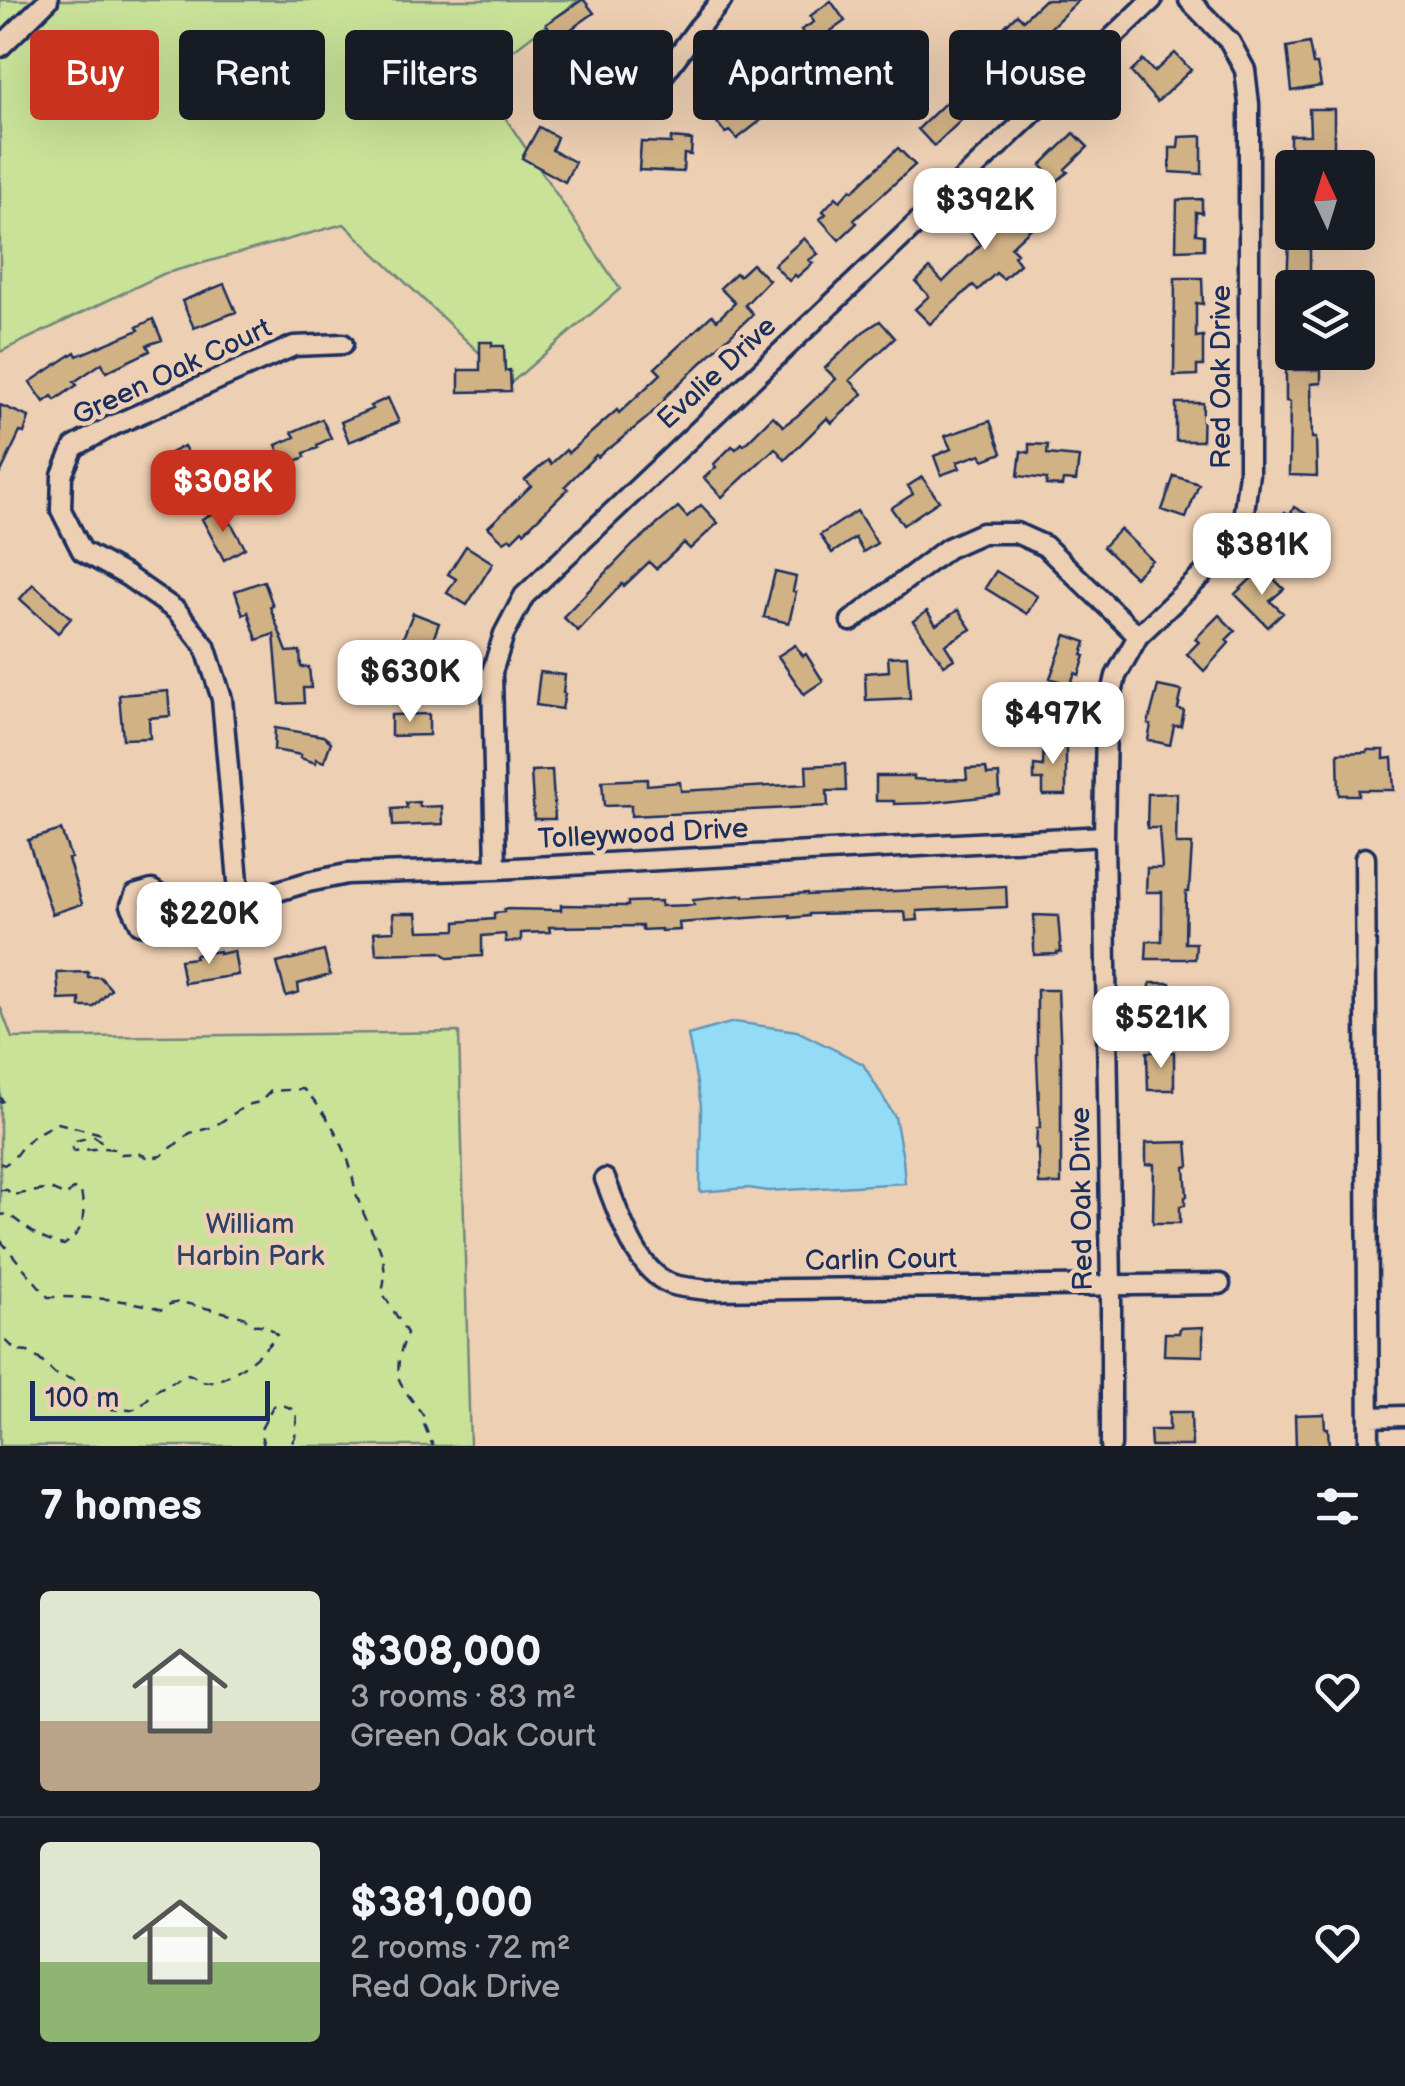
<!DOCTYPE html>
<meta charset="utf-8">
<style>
body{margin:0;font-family:"Balsamiq Sans",sans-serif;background:#242831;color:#f1f3f6;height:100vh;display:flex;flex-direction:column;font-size:38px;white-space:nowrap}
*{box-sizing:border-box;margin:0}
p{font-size:32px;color:#9ea1a6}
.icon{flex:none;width:55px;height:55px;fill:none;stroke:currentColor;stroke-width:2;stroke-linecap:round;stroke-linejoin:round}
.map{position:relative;height:1446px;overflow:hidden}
.panel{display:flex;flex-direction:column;background:#171b24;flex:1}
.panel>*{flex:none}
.top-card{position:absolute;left:30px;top:30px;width:1345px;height:90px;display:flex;gap:20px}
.needle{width:65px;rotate:356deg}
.controls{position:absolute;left:1275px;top:150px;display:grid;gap:20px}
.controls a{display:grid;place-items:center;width:100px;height:100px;border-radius:10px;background:#171b24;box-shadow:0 10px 40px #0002;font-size:50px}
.scale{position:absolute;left:30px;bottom:25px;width:240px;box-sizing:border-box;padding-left:10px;border:5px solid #1b2f5e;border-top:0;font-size:28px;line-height:35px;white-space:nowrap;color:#1b2f5e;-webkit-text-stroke:8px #edcfb3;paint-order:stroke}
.price{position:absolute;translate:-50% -85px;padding:0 22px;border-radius:20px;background:#fff;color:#222;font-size:32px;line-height:65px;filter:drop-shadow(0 2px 5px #0008)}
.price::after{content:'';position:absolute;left:50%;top:60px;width:30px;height:22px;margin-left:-15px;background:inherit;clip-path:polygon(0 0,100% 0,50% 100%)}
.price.active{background:#c8321e;color:#fff}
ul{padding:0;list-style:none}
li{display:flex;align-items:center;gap:30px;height:250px;padding:0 40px}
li+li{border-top:2px solid #363941}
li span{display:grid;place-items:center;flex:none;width:280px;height:200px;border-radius:10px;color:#555}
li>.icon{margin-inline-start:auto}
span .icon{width:120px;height:120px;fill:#fffc;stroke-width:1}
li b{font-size:42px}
h2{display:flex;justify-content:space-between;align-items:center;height:120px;padding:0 40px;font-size:42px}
.pill{padding:0 35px;border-radius:10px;background:#171b24;box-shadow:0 10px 40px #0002;font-size:35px;line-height:90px}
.pill.active{background:#c8321e;color:#fff}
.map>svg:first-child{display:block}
</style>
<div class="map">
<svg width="1405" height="1446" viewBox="0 0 1405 1446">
<rect width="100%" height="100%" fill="#edcfb3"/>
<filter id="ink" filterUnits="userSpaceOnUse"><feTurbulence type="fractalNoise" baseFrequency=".01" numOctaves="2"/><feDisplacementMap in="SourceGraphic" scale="20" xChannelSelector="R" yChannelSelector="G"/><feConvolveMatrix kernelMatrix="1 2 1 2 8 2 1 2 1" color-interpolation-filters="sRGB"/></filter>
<g filter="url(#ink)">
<path fill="#c9e298" stroke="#72887b" stroke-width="2.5" d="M 0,0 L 579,0 L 478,77 L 620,289 L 511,383 L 344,224 L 163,274 L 0,352 Z
M 0,1006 L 12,1038 L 459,1032 L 470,1446 L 0,1446 Z"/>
<path fill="#94dcf6" stroke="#6497b9" stroke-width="2.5" d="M 734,1022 L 797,1031 L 863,1064 L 895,1117 L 903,1159 L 905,1183 L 769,1191 L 748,1188 L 700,1192 L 701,1105 L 688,1035 Z"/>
<path fill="#d1b285" stroke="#1b2f5e" stroke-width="2.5" d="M 582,0 L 584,0 L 594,13 L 557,39 L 546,24 Z
M 1044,0 L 1079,0 L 1040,38 L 1044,42 L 1028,58 L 1025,55 L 992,91 L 990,89 L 969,109 L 971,111 L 934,146 L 918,129 L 963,86 L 961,83 L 1008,37 L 1001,30 L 1017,14 L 1023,20 Z
M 831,1 L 845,21 L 811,45 L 801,30 L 814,22 L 810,16 Z
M 1309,43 L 1313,64 L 1317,64 L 1321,86 L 1292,91 L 1287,47 Z
M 781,47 L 796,68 L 764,89 L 749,68 Z
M 1175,53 L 1191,70 L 1157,102 L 1131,72 L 1143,60 L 1154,72 Z
M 730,98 L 738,109 L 751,99 L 764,118 L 737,139 L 730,131 L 725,133 L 710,113 Z
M 1309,109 L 1334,109 L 1334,153 L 1290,153 L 1290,135 L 1310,135 Z
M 539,127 L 557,137 L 552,150 L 575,162 L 565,182 L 522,158 Z
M 1074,133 L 1088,147 L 1065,169 L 1068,172 L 1056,182 L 1041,165 Z
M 1202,136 L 1202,174 L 1170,172 L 1170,148 L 1178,148 L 1179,137 Z
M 671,138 L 692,140 L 691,155 L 684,154 L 683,172 L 639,170 L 641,142 L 671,143 Z
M 898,148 L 915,165 L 854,220 L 857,223 L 839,240 L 820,219 L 826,214 L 823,211 L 836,197 L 840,201 L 851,189 L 853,191 Z
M 1039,191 L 1055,206 L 1011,247 L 1017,253 L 1014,256 L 1020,264 L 1003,279 L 996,273 L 978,290 L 973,285 L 930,324 L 915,309 L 929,296 L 916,282 L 930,268 L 943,282 L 981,244 L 969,231 L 982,218 L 1008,194 L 1019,204 L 1027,196 L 1030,199 Z
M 1202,199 L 1202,213 L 1196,212 L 1196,234 L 1204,235 L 1204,249 L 1176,250 L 1177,200 Z
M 804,238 L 818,254 L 809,260 L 813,263 L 797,277 L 795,275 L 789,281 L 774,265 Z
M 1289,238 L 1310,239 L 1310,287 L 1287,286 Z
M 752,264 L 769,280 L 745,305 L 753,314 L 664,398 L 665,400 L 647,418 L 610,448 L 608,448 L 598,457 L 596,455 L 565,486 L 568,489 L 524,532 L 522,530 L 512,540 L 510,538 L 504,542 L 488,527 L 531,486 L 525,480 L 548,460 L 551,464 L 566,450 L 568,453 L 617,410 L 619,413 L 661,374 L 655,368 L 712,315 L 717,320 L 735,303 L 720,288 L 736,273 L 739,276 Z
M 1175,278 L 1202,278 L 1203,304 L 1196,303 L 1196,337 L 1203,336 L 1203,366 L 1197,366 L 1197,375 L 1174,376 Z
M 224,284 L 236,312 L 194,328 L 182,301 Z
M 153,319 L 162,340 L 147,345 L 150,351 L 106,372 L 102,363 L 74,382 L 77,385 L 55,400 L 52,396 L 44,402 L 30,382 L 75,352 L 77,356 L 139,330 L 137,327 Z
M 880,321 L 895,338 L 850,380 L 863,394 L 832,423 L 827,418 L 785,460 L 775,448 L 722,497 L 704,478 L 716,467 L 714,464 L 732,446 L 736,449 L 742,443 L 744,445 L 773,416 L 783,426 L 797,416 L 836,379 L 825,368 L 863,332 Z
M 480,342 L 492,342 L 492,346 L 504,346 L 505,371 L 510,370 L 511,391 L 459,392 L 459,370 L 480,370 Z
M 1286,370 L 1321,370 L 1321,383 L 1311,384 L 1312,438 L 1316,438 L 1317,476 L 1289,475 L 1290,402 L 1286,401 Z
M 388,398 L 399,422 L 349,442 L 341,422 L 372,409 L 370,406 Z
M 1176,403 L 1203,403 L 1202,441 L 1176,441 Z
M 0,405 L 29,417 L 24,433 L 20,432 L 0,474 Z
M 322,419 L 331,438 L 317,445 L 318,448 L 304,453 L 305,457 L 285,466 L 276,445 L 295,437 L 292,432 Z
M 990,421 L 1002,453 L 984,460 L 981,454 L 957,462 L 960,468 L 941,475 L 934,456 L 951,449 L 945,436 Z
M 1029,444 L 1048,445 L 1047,454 L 1079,457 L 1076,481 L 1063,480 L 1062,486 L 1046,485 L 1047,479 L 1018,476 L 1021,451 L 1029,453 Z
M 184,446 L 198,472 L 161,490 L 150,470 L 159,465 L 157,460 Z
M 1174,476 L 1199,484 L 1186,518 L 1162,510 Z
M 922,477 L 939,501 L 903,525 L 891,508 L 913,494 L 908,486 Z
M 701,505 L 718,523 L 690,549 L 684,543 L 656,569 L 649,562 L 624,586 L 622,584 L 578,631 L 563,617 L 634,544 L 678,507 L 687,517 Z
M 1294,507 L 1314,518 L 1299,552 L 1273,541 L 1285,512 L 1290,515 Z
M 220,509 L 229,524 L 231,523 L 245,548 L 224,560 L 202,519 Z
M 857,511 L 877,543 L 863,552 L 855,538 L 832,553 L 820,535 Z
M 1120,529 L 1152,560 L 1135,577 L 1103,547 Z
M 466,546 L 493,563 L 467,605 L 447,593 L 456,579 L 448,574 Z
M 996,571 L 1037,596 L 1027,614 L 985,588 Z
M 775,572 L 796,577 L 793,591 L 796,592 L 789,623 L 764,617 Z
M 1267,572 L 1284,589 L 1270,601 L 1283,613 L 1268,627 L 1235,594 L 1256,574 L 1261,578 Z
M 264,581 L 273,606 L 270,607 L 287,652 L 300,651 L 301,667 L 309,667 L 311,688 L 303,688 L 304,703 L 280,704 L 274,634 L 257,640 L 248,612 L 243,615 L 235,591 Z
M 33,584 L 71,618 L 58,633 L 20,599 Z
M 958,610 L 971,629 L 945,645 L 954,659 L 944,665 L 913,621 L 927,611 L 936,625 Z
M 413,613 L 439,623 L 429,651 L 423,648 L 418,658 L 398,650 Z
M 1219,615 L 1235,631 L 1226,640 L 1229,643 L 1204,671 L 1187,654 L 1199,642 L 1195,639 Z
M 1066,635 L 1086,642 L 1082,655 L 1085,656 L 1079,675 L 1075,673 L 1070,685 L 1050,678 Z
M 795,645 L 803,656 L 806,654 L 823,681 L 804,694 L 778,656 Z
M 907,656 L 910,698 L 866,700 L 865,673 L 889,671 L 888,657 Z
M 540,672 L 565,675 L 563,693 L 565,694 L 562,709 L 536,705 Z
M 1158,686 L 1182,691 L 1178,709 L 1184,711 L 1181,726 L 1174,726 L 1170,745 L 1148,740 L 1151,725 L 1148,724 Z
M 168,691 L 170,716 L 149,718 L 150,738 L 123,739 L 119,695 Z
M 429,714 L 429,735 L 391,736 L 391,715 Z
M 275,728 L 323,736 L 331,742 L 324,762 L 316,759 L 316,763 L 300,758 L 301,755 L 274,750 Z
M 1044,737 L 1066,737 L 1066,795 L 1043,795 L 1043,780 L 1034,780 L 1034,765 L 1043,766 Z
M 1367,750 L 1384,750 L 1384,759 L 1392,758 L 1394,790 L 1359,790 L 1359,795 L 1339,795 L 1338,753 L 1367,752 Z
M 845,764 L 846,791 L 827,791 L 828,806 L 631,816 L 631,805 L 604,806 L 602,781 L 647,779 L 647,785 L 680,782 L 681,791 L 807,784 L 806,766 Z
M 986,768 L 987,775 L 999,774 L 1000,795 L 928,803 L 894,804 L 894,801 L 876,801 L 876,776 L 914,776 L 914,779 L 927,780 L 967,779 L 966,769 Z
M 552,770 L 555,819 L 534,819 L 531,771 Z
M 1177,793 L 1176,844 L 1192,844 L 1189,892 L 1186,892 L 1185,943 L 1196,943 L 1195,959 L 1146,959 L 1147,941 L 1162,941 L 1162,892 L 1146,892 L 1147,868 L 1162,868 L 1159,828 L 1147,828 L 1148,794 Z
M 419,802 L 420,807 L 442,806 L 443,824 L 393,826 L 392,809 L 407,808 L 406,803 Z
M 61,830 L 71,858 L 68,859 L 82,904 L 52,914 L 28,840 Z
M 1006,886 L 1007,907 L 917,911 L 918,920 L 906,921 L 905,912 L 809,914 L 809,916 L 790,918 L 790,915 L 679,923 L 680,930 L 661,931 L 661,929 L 642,930 L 642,926 L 549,927 L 550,932 L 521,933 L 521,941 L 506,942 L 505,934 L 482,936 L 482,956 L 449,958 L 441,952 L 376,954 L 374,932 L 394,931 L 393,913 L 417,913 L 419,931 L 456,930 L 456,922 L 494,919 L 494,913 L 504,912 L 504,909 L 561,910 L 561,905 L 628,906 L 628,902 L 661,901 L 661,906 L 694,905 L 693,900 L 744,895 L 744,897 L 807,893 L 807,895 Z
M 1034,915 L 1058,916 L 1061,952 L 1057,952 L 1057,954 L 1034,955 Z
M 219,951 L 219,954 L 234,951 L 238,975 L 184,983 L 180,960 L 195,958 L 195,955 Z
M 324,951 L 330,975 L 298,984 L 299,992 L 286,996 L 277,963 Z
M 88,972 L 88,977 L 100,977 L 111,989 L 94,1007 L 80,1007 L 80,999 L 59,1000 L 57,973 Z
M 1150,983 L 1170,983 L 1171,1020 L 1145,1021 L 1144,998 L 1150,999 Z
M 1037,990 L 1058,990 L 1061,1058 L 1061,1184 L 1039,1184 L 1038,1149 L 1036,1149 L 1037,1128 L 1040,1128 L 1037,1059 Z
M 1147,1052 L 1174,1052 L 1174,1090 L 1148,1090 Z
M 1187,1142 L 1189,1166 L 1185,1167 L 1187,1196 L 1185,1197 L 1185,1205 L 1180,1206 L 1180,1223 L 1153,1223 L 1154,1164 L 1146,1165 L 1146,1143 Z
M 1203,1327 L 1203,1356 L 1164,1355 L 1165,1333 L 1179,1333 L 1180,1328 Z
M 1169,1412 L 1191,1412 L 1192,1446 L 1151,1446 L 1150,1430 L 1169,1430 Z
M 1324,1414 L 1325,1428 L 1328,1428 L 1329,1446 L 1296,1446 L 1295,1415 Z"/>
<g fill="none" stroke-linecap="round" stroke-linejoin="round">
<defs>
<path id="street" d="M 0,47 L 48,0
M 664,74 L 698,28 L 722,0
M 851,621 L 948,548 L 982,533 L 1016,533 L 1045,546 L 1138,636
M 1365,858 L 1369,1446
M 496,869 L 492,672 L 504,634 L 524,596 L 1152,0
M 240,904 L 222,699 L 205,646 L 177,611 L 127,576 L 82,551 L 61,510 L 62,475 L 74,447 L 112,426 L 294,346 L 343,344
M 191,917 L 159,928 L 140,924 L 131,905 L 135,895 L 152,890 L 191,917 L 308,882 L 347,874 L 496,869 L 1104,836
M 605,1179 C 619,1213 636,1274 674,1285 C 685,1288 696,1288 707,1290 L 1220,1284
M 1369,1417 L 1405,1416
M 1111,1446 L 1111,1286 L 1104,836 L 1106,720 L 1116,676 L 1138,636 L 1216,562 L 1243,519 L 1249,473 L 1249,104 L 1245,70 L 1230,42 L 1189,0"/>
</defs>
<use href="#street" stroke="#1b2f5e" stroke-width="25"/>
<path stroke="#1b2f5e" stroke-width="2.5" stroke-dasharray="10 8" stroke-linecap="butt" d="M 0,1097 L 3,1101 L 0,1102
M 0,1163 L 4,1165 C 18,1157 17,1150 28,1141 C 35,1134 48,1127 58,1123 L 102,1134 L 101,1141 L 94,1136 L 72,1142 L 73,1151 L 104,1148 L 114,1149 L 121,1154 L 138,1153 L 149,1158 L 161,1156 L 190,1133 L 213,1127 L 247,1105 L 260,1102 L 271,1091 L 303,1089 C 321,1105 342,1139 349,1163 C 353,1175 354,1189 359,1202 C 370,1234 392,1255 382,1292 L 407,1333 L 399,1357 L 398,1377 L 403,1388 L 423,1415 L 423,1422 L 433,1446
M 0,1190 L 7,1190 L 13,1195 L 50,1189 L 66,1196 L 73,1189 L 81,1191 C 85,1216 86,1230 64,1245 C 40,1241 26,1227 8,1214 L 0,1215
M 0,1240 L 48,1297 C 85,1297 127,1298 163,1310 L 170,1304 L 180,1302 L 244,1317 L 252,1325 C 264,1324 269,1326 277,1335 C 264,1352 225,1387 202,1381 C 197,1379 193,1375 188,1374 L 155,1391 L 140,1407 L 131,1410 L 109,1409 L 77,1381 L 55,1374 L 39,1359 L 28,1352 L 17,1351 L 0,1335
M 264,1446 L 260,1431 L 273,1406 C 283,1404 289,1406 297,1413 L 295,1437 L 290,1446"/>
<use href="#street" stroke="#edcfb3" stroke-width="18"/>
</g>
</g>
<g text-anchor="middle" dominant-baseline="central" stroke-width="9" stroke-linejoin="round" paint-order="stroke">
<g font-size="28" fill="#1b2f5e" stroke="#edcfb3">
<text transform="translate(172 372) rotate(-25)">Green Oak Court</text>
<text transform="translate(717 373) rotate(-43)">Evalie Drive</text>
<text transform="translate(1221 377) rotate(-90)">Red Oak Drive</text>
<text transform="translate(643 834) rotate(-3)">Tolleywood Drive</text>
<text transform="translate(1082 1199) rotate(-91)">Red Oak Drive</text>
<text transform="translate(881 1260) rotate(-1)">Carlin Court</text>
</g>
<g font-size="28" fill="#2c4164" stroke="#edcfb3">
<text x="250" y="1224">William<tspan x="250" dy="32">Harbin Park</tspan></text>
</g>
</g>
</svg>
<div class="controls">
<a><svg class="needle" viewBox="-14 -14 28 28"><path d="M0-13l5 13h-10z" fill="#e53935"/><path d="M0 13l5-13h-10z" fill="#9ea1a6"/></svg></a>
<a><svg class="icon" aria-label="layers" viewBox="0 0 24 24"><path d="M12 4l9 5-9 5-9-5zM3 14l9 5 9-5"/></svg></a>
</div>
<div class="scale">100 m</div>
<b class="price" style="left:985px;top:253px">$392K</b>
<b class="price active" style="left:223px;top:535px">$308K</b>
<b class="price" style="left:1262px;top:598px">$381K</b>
<b class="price" style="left:410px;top:725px">$630K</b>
<b class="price" style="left:1053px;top:767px">$497K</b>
<b class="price" style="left:209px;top:967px">$220K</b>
<b class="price" style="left:1161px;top:1071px">$521K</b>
<div class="top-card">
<a class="pill active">Buy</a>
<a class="pill">Rent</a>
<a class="pill">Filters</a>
<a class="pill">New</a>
<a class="pill">Apartment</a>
<a class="pill">House</a>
</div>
</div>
<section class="panel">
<h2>7 homes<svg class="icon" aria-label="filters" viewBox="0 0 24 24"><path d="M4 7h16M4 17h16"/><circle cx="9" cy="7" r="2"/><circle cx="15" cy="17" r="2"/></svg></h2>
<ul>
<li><span style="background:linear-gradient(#dfe7d0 65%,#b9a48a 0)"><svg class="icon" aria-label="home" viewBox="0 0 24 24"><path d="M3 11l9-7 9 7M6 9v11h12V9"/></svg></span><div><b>$308,000</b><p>3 rooms · 83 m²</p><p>Green Oak Court</p></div><svg class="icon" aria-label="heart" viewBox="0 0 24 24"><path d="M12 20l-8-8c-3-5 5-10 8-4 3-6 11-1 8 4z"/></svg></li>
<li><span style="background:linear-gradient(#dfe7d0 60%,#8fb573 0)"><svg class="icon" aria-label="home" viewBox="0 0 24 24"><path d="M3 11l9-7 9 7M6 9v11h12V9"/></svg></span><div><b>$381,000</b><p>2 rooms · 72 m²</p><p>Red Oak Drive</p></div><svg class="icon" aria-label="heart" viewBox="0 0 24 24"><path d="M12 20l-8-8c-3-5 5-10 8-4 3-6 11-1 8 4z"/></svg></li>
</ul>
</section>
